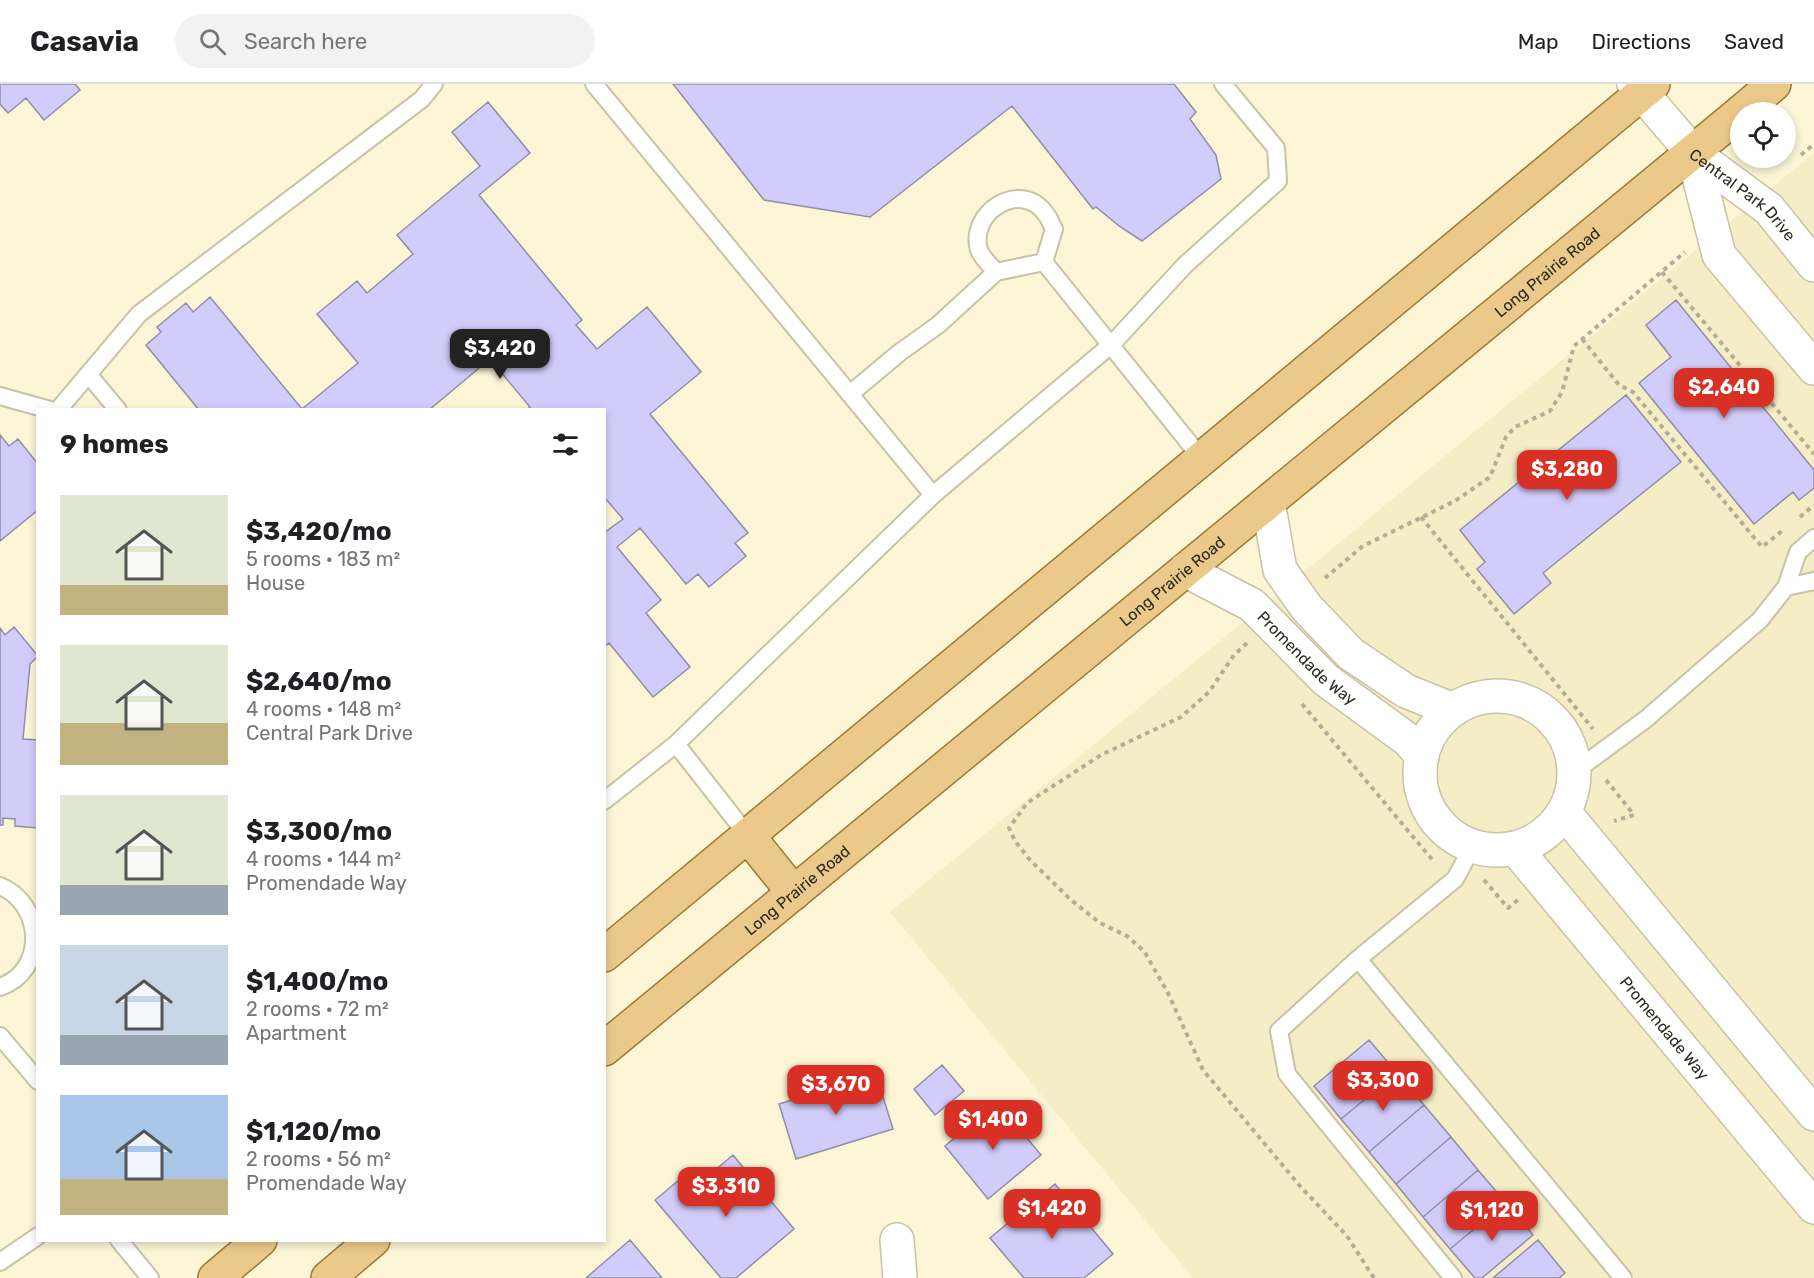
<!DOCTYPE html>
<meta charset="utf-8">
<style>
body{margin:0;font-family:Rubik,sans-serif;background:#f2f2f2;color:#202124;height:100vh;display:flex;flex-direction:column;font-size:22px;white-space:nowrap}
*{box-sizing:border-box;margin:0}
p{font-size:20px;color:#757577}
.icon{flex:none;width:33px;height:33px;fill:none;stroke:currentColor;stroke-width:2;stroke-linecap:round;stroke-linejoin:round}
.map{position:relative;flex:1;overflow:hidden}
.drawer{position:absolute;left:36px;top:324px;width:570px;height:834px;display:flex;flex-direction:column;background:#fff;border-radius:0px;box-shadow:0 3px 9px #0003}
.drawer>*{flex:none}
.tools{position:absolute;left:1730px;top:18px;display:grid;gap:12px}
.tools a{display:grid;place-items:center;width:66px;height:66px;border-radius:50%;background:#fff;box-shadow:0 3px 9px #0003;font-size:30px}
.price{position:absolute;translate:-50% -51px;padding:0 14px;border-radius:12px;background:#d93025;color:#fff;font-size:20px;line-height:39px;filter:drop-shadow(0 2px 3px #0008)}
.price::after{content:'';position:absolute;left:50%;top:36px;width:18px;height:14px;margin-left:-9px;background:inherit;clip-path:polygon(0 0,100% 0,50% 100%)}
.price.current{background:#222;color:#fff}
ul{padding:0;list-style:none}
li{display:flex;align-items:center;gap:18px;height:150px;padding:0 24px}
li span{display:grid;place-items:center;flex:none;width:168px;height:120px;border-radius:0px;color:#555}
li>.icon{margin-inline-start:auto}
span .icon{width:72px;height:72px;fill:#fffc;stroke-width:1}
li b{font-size:26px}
h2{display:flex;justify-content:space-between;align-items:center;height:72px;padding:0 24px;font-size:26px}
header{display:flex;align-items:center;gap:36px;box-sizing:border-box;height:84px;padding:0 30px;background:#fff;border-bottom:2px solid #e0e0e0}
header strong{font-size:28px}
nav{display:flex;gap:33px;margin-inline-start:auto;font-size:21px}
.search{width:420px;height:54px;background:#f2f2f2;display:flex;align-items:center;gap:15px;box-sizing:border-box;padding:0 21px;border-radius:33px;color:#757577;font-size:22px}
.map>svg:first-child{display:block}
</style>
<header>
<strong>Casavia</strong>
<div class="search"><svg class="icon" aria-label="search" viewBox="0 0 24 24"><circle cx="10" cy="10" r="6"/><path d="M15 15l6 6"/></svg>Search here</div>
<nav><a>Map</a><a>Directions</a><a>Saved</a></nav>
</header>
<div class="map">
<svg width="1814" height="1194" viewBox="0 0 1814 1194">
<rect width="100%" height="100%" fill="#fcf6d7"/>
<path fill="#f4edc6" d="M 1814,69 L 1814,1194 L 1193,1194 L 890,828 Z"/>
<path fill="#d2ccfa" stroke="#918da9" stroke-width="1.5" d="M 0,0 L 75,0 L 80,6 L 44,36 L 26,14 L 8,29 L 0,20 Z
M 673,0 L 1174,0 L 1196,28 L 1190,35 L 1216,71 L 1221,95 L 1142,157 L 1119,142 L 1096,123 L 1093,125 L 1012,22 L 870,133 L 764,116 Z
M 488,18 L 530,69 L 479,111 L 582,236 L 576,241 L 597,265 L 647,223 L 701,288 L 650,330 L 748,449 L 735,459 L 746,472 L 709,503 L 698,490 L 686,500 L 640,444 L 617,463 L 661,516 L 646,529 L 690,583 L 653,613 L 609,559 L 604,563 L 604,449 L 623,435 L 604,413 L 604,326 L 526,326 L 530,323 L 490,275 L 429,326 L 199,326 L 146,261 L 161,248 L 157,243 L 186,219 L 193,228 L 210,213 L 302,325 L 358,279 L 317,230 L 357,197 L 367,209 L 413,170 L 397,151 L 480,82 L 452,48 Z
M 1676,216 L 1814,386 L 1814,404 L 1799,416 L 1793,408 L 1754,440 L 1639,299 L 1671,273 L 1646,241 Z
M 1626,311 L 1681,378 L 1543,489 L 1551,499 L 1514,530 L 1477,485 L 1485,478 L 1460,446 Z
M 0,351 L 9,362 L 18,355 L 38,380 L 38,426 L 0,457 Z
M 14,543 L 38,572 L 30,580 L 23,655 L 38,656 L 38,744 L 15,742 L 15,735 L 3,734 L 3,741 L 0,741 L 0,544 L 5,551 Z
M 1369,956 L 1397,989 L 1341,1035 L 1314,1002 Z
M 942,981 L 964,1007 L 935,1031 L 914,1005 Z
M 1397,989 L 1424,1021 L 1369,1068 L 1341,1035 Z
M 876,990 L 893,1045 L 796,1075 L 779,1020 Z
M 997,1018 L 1041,1071 L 988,1115 L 945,1062 Z
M 1424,1021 L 1451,1053 L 1396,1100 L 1369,1068 Z
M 1451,1053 L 1478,1086 L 1423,1133 L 1396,1100 Z
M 733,1071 L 794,1145 L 736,1194 L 721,1194 L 655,1116 L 685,1091 L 695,1103 Z
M 1478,1086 L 1506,1119 L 1450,1165 L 1423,1133 Z
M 1055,1100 L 1113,1170 L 1084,1194 L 1024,1194 L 990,1154 Z
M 1506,1119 L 1533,1151 L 1482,1194 L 1475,1194 L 1450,1165 Z
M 630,1156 L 662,1194 L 586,1194 Z
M 1538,1156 L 1565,1189 L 1559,1194 L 1493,1194 Z"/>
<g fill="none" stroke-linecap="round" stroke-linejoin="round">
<defs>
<path id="lane" d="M 594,0 L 933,411
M 1044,178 L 1054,145 C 1051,140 1049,133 1045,129 C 1020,95 968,129 979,166 C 982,174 991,182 996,188 L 1044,178 L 1202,375
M 88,290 L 118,326
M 850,310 L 899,269 L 938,241 L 996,188
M 0,312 L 50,326
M 58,326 L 139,230 L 422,15 L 434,0
M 1786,503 L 1814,497
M 676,660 L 748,752
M 1574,688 L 1646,635 L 1760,536 L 1786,503 L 1798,468 L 1814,454
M 604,717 L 676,660 L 933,411 L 1112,260 L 1185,181 L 1278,97 L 1276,64 L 1223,0
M 0,802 C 44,820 47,887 0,903
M 1358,875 L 1623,1194
M 0,952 L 38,997
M 119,1156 L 150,1194
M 0,1178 L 38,1152
M 1453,1194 L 1287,990 L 1279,947 L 1358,875 L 1455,795 L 1473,762"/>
<g id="street">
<path d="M 1564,728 L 1814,1030"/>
<path id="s1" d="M 1515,764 L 1814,1123"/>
<path d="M 897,1156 L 900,1194"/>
</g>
<g id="secondary">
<path id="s2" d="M 1634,0 L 1693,69 L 1769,125 L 1814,181"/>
<path d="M 1693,69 L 1719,171 L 1814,284"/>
<path d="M 1268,418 L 1280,486 L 1307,524 L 1351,570 L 1406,607 L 1453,626"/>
<path id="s3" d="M 1185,486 L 1252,521 L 1326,596 L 1408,656 L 1422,672"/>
<circle cx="1497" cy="689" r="77"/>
</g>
<g id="primary">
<path d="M 1741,28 L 1774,0"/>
<path d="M 748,752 L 794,809"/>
<path d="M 604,871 L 1653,0"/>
<path id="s4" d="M 604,965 L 1740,29"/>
<path d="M 215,1194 L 260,1156"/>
<path d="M 328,1194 L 373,1156"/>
</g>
</defs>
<use href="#lane" stroke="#c9c3a5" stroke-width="20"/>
<use href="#street" stroke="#c9c3a5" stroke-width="36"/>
<use href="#secondary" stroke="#c9c3a5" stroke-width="36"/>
<use href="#primary" stroke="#9f7a33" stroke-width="36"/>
<path stroke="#b3ae96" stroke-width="4" stroke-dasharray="4.5 4.5" stroke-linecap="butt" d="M 1801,71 L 1814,60
M 1662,188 L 1814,370
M 1582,255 L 1619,301 L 1633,308 L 1762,463 L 1782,447
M 1421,433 L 1593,645
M 1800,433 L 1814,421
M 1325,494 L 1363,462 L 1455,417 L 1490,393 L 1506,353 L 1515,343 L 1550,327 L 1562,308 L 1574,262 L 1685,168
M 1247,559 L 1234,571 L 1209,608 L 1181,633 L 1101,671 L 1027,719 L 1009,744 L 1015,757 L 1030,776 L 1071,816 L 1100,839 L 1127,852 L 1144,867 L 1168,909 L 1203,986 L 1300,1102 L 1347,1152 L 1374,1194
M 1302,620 L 1435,779
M 1606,696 L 1634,731 L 1614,737
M 1484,796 L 1508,824 L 1519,815"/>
<use href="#lane" stroke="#fff" stroke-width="16"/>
<use href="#street" stroke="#fff" stroke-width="33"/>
<use href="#secondary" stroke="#fff" stroke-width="33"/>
<use href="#primary" stroke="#ebc98b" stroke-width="33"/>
</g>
<g text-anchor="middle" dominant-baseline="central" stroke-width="4.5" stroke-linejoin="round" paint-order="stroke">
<g font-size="16" fill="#2c291e" stroke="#fff">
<text stroke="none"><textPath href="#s2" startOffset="156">Central Park Drive</textPath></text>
<text stroke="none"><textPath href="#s4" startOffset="1222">Long Prairie Road</textPath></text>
<text stroke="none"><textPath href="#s4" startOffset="736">Long Prairie Road</textPath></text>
<text stroke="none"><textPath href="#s3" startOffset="152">Promendade Way</textPath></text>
<text stroke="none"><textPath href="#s4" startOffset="250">Long Prairie Road</textPath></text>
<text stroke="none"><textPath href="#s1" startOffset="234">Promendade Way</textPath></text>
</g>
</g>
</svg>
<div class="tools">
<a><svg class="icon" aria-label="locate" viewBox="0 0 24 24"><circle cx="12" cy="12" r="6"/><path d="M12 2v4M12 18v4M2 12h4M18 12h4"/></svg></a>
</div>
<b class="price current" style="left:500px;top:296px">$3,420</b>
<b class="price" style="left:1724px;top:335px">$2,640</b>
<b class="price" style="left:1567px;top:417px">$3,280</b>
<b class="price" style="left:1383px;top:1028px">$3,300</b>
<b class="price" style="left:836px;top:1032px">$3,670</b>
<b class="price" style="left:993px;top:1067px">$1,400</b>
<b class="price" style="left:726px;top:1134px">$3,310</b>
<b class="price" style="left:1052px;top:1156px">$1,420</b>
<b class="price" style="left:1492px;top:1158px">$1,120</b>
<section class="drawer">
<h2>9 homes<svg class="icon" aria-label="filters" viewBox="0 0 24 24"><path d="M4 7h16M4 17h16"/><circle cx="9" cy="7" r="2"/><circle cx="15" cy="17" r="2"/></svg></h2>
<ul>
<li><span style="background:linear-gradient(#dfe7d0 75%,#c2b280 0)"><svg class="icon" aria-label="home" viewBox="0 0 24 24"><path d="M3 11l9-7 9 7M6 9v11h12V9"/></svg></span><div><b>$3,420/mo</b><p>5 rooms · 183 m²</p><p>House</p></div></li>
<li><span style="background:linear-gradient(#dfe7d0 65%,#c2b280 0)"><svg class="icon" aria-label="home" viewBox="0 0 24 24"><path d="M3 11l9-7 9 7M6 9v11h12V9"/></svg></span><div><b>$2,640/mo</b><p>4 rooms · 148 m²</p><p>Central Park Drive</p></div></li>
<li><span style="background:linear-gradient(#dfe7d0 75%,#9aa5b1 0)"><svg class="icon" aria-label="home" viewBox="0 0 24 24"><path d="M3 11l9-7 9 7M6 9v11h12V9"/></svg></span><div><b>$3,300/mo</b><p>4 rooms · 144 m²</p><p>Promendade Way</p></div></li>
<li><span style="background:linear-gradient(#c9d6e8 75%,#9aa5b1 0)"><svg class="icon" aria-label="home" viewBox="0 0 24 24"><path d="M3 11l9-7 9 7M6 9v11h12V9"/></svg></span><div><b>$1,400/mo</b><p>2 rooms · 72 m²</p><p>Apartment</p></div></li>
<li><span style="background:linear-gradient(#a9c7e8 70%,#c2b280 0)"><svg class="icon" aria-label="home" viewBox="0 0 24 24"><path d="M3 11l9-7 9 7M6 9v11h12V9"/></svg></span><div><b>$1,120/mo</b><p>2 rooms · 56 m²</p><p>Promendade Way</p></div></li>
</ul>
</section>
</div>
